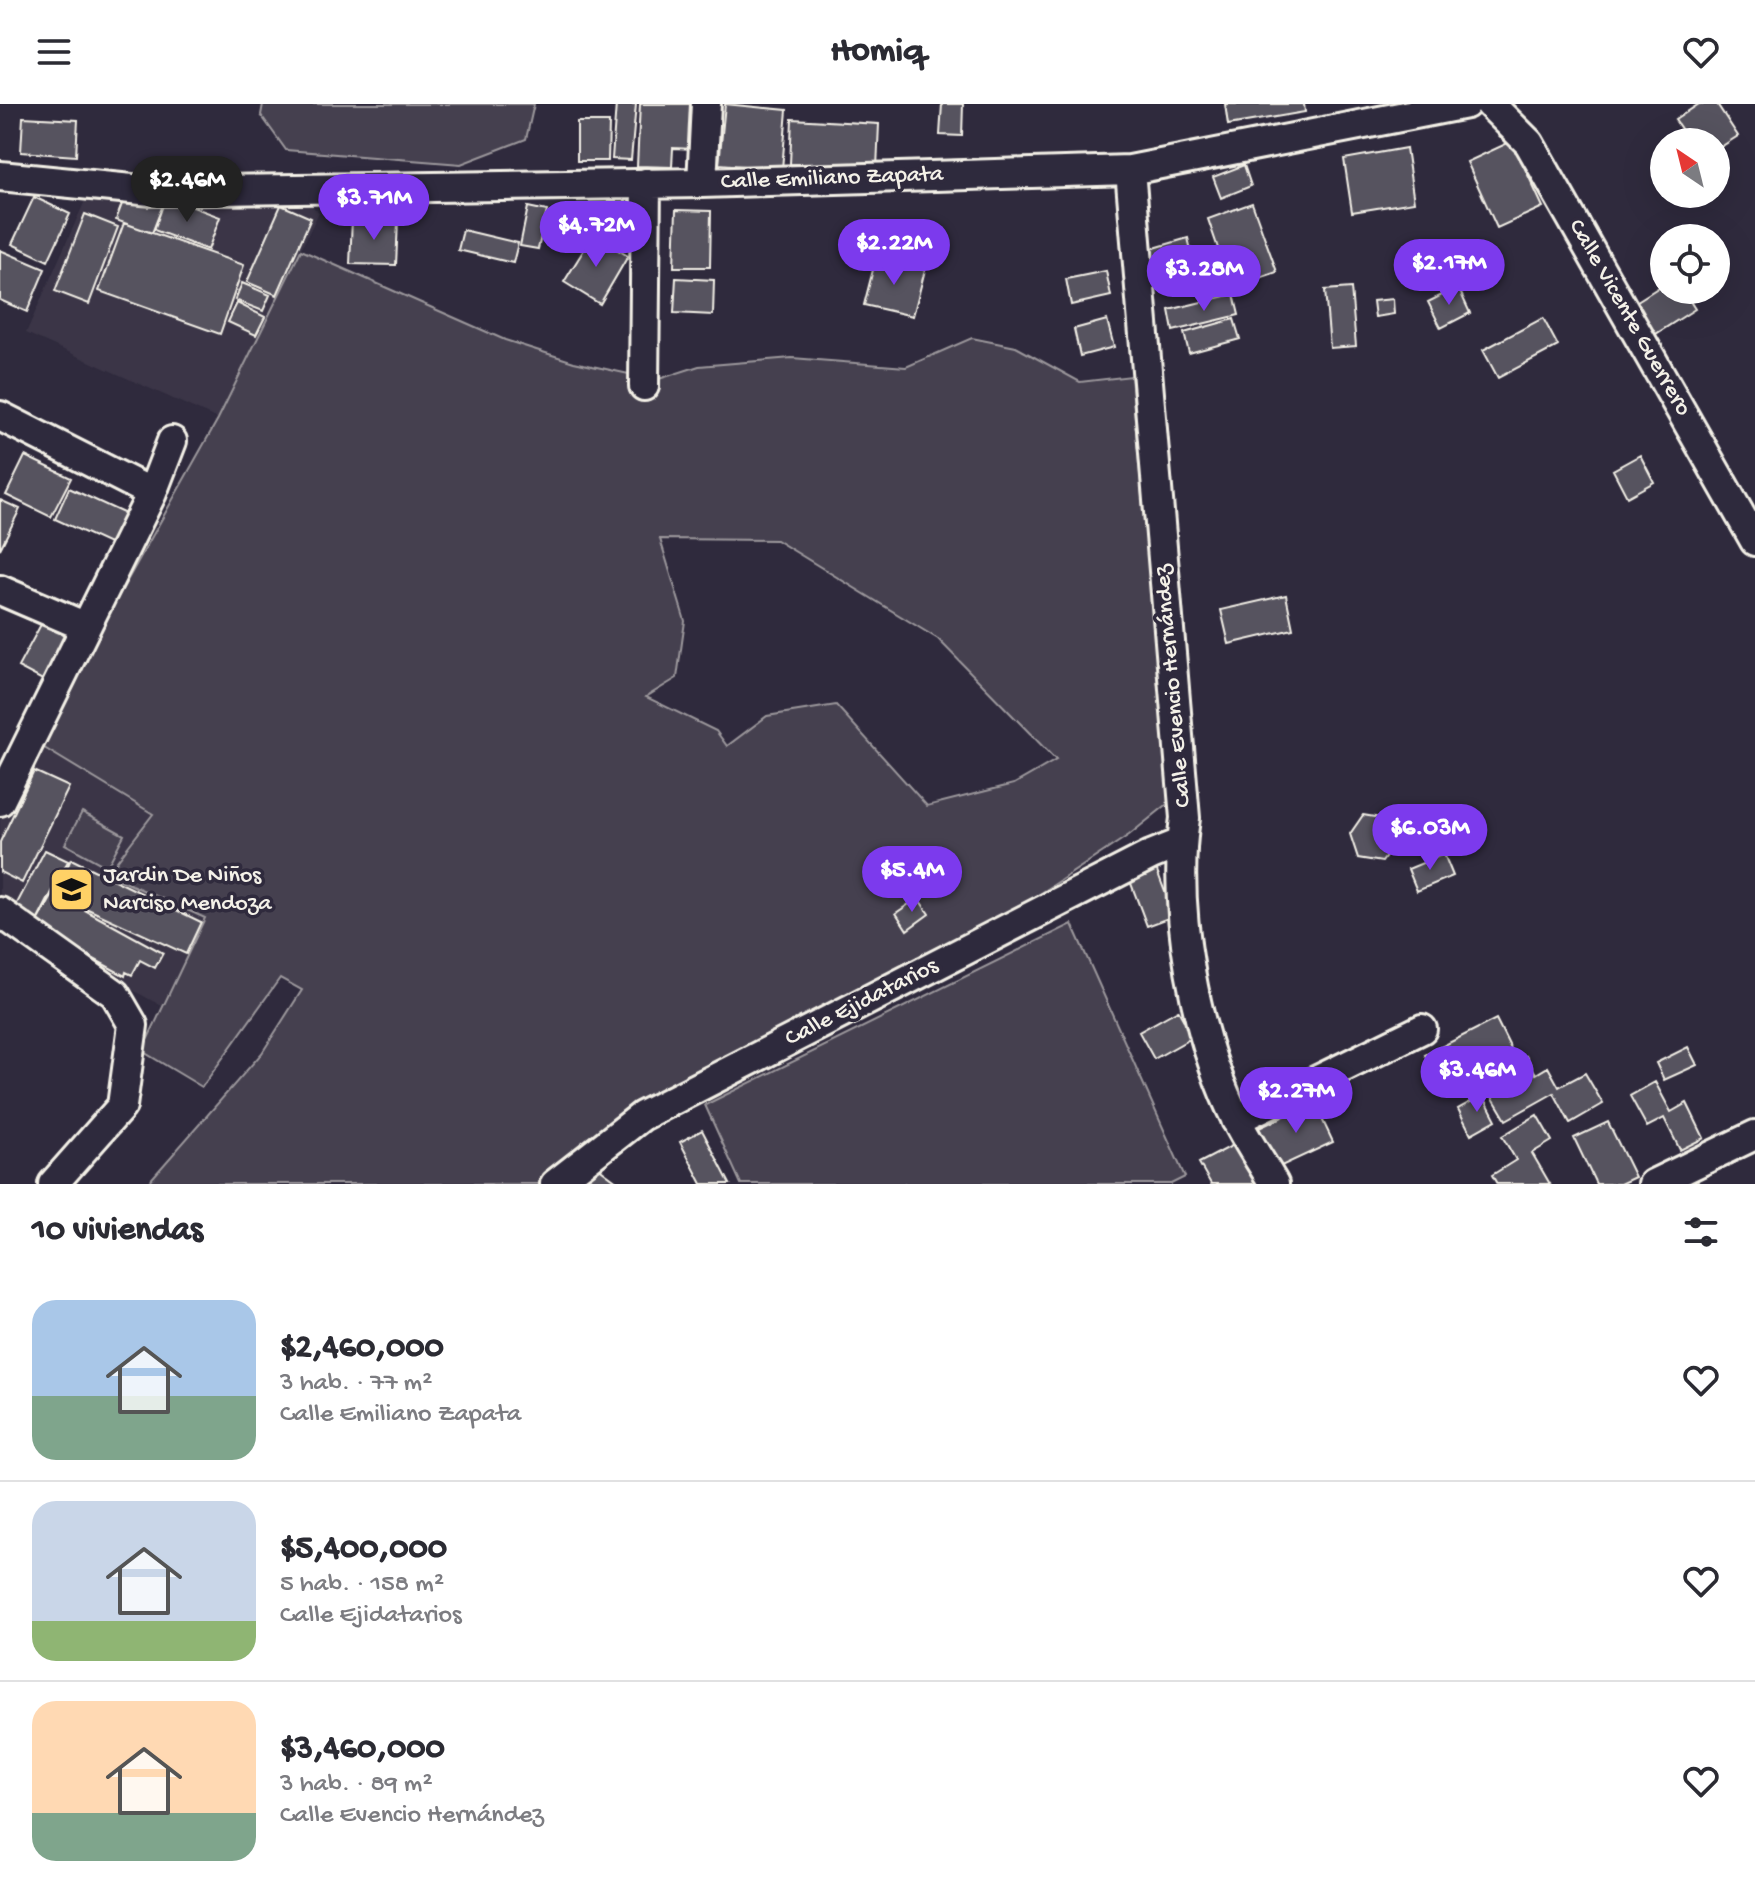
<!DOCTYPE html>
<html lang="es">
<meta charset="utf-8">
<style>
body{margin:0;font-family:"Gochi Hand",sans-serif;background:#f7f7f7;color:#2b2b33;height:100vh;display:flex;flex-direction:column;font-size:30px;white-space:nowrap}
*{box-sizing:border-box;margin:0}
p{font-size:26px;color:#7c7c81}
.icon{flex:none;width:44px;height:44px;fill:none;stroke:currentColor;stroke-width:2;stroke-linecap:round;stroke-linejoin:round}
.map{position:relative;height:1080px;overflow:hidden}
.sheet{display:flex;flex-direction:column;background:#fff;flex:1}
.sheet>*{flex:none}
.needle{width:52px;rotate:325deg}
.fabs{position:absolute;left:1650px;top:24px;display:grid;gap:16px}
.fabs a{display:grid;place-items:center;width:80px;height:80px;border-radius:50%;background:#fff;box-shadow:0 8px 32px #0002;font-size:40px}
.price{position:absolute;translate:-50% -68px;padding:0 18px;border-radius:28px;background:#7c3aed;color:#fff;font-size:26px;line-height:52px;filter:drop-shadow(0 2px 4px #0008)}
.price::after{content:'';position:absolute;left:50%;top:48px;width:24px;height:18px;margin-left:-12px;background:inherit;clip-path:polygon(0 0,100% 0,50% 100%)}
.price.active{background:#222;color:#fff}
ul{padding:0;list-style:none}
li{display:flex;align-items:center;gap:24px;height:200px;padding:0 32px}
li+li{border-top:2px solid #e1e1e2}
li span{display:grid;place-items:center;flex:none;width:224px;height:160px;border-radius:24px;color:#555}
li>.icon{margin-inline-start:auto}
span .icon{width:96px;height:96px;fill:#fffc;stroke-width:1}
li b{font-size:34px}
h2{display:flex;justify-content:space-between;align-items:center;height:96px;padding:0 32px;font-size:34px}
header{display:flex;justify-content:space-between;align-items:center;height:104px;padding:0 32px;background:#fff;font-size:36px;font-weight:700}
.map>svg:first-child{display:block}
</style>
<header><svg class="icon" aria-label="menu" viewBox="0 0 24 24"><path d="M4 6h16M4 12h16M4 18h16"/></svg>Homiq<svg class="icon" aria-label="heart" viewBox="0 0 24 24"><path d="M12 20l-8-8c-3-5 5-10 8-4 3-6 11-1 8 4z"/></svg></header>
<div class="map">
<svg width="1755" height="1080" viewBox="0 0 1755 1080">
<rect width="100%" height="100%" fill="#2f2a3d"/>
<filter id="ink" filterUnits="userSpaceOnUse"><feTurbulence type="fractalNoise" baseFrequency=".0125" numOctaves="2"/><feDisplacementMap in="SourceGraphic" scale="16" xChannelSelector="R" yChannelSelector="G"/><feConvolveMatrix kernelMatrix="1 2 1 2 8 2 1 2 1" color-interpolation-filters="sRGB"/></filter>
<g filter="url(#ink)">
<path fill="#3b3647" d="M 88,90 L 297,90 L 319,108 L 218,315 L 26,229 Z
M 36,639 L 153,711 L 206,814 L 162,902 L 85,860 L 0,803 L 0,712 Z"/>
<path fill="#454050" stroke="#9c989c" stroke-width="2" fill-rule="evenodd" d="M 263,0 L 534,0 L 526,35 L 461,60 L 286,46 L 261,11 Z
M 301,146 L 505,236 L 574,258 L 656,276 L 699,262 L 792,254 L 906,263 L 972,234 L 1016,243 L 1080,278 L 1131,272 L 1170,698 L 1129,731 L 1005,813 L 542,1080 L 147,1080 L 262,949 L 302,886 L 280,874 L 202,983 L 142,947 L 205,814 L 107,770 L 153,710 L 36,639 L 218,315 ZM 660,435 L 776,436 L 938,535 L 1056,656 L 1014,680 L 927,702 L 836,601 L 767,612 L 727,642 L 716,627 L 646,593 L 677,574 L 685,517 Z
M 82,708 L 124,731 L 107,763 L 65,740 Z
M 1072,820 L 1185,1073 L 1171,1080 L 741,1080 L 705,1001 Z"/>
<path fill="#56525f" stroke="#f4f1e8" stroke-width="2" d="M 616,0 L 636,0 L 631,56 L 612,55 Z
M 640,0 L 696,0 L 694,45 L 673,44 L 672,63 L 637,62 Z
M 725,0 L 787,6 L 782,65 L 719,60 Z
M 942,0 L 963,0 L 962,32 L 940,31 Z
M 1225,0 L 1304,0 L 1305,8 L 1228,21 Z
M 1699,0 L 1717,0 L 1738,32 L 1716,46 L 1716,38 L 1690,38 L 1675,16 Z
M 23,13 L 78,16 L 76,52 L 21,48 Z
M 792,15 L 879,20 L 877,64 L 790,60 Z
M 577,18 L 609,18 L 608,57 L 577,57 Z
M 1512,37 L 1543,103 L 1497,124 L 1467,58 Z
M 1406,44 L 1414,98 L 1352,108 L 1344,55 Z
M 1244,61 L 1251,82 L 1221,94 L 1213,73 Z
M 125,92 L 166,93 L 152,129 L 116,116 Z
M 34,93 L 70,110 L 48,157 L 12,140 Z
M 166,93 L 220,113 L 208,146 L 154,126 Z
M 1252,99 L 1277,168 L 1208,192 L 1197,161 L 1221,153 L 1208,115 Z
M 281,101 L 311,114 L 277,191 L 247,178 Z
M 528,103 L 547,107 L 538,145 L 520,142 Z
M 676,106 L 711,107 L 710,163 L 674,163 Z
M 85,110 L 118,123 L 89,200 L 55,187 Z
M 352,115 L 398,117 L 396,161 L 350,160 Z
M 124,119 L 244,161 L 220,230 L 99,187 Z
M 463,126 L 518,139 L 513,159 L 458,146 Z
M 593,131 L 628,152 L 600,200 L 564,178 Z
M 1188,134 L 1192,150 L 1166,157 L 1171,174 L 1153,179 L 1144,147 Z
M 0,146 L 45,165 L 27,208 L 0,196 Z
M 876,154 L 925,166 L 913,212 L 864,201 Z
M 1106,167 L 1111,192 L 1071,201 L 1066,175 Z
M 676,174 L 714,176 L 713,211 L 674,209 Z
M 242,179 L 270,191 L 263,207 L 235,196 Z
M 1664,180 L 1664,186 L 1683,186 L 1695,205 L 1651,233 L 1631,201 Z
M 1458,183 L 1470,209 L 1441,224 L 1428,198 Z
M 1351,184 L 1356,242 L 1330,244 L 1325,186 Z
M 1234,190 L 1239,211 L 1173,227 L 1169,206 Z
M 1393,195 L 1394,210 L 1375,213 L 1373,197 Z
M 237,199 L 265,213 L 256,231 L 228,218 Z
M 1543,214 L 1558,242 L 1498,274 L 1483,246 Z
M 1234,215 L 1240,235 L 1189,249 L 1184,229 Z
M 1107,216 L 1114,243 L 1080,252 L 1074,225 Z
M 1640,351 L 1654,378 L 1627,393 L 1613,366 Z
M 25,352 L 71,374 L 51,413 L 6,391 Z
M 69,384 L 132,413 L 118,444 L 55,415 Z
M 0,396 L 20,405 L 0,445 Z
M 1286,491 L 1293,525 L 1229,540 L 1221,506 Z
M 46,511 L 77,528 L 50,580 L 18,563 Z
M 34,667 L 69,683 L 22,779 L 0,768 L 0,738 Z
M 1363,711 L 1386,715 L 1395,740 L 1382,758 L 1358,754 L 1350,730 Z
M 45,746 L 68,757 L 34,823 L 11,811 Z
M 1444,750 L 1453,772 L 1417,787 L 1408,765 Z
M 71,755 L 201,818 L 186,850 L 55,790 Z
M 1156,764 L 1174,812 L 1147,822 L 1129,774 Z
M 54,789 L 163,849 L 155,864 L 140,856 L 132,871 L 126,868 L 125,872 L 35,823 Z
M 918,794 L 929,810 L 907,826 L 896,809 Z
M 1178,906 L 1193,933 L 1154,955 L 1139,928 Z
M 1496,915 L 1512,947 L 1443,984 L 1425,951 Z
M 1688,943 L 1697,961 L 1664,976 L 1656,959 Z
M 1526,952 L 1536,970 L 1548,963 L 1559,983 L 1585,969 L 1603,1000 L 1570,1019 L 1554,989 L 1506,1016 L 1483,977 Z
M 1655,978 L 1671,1008 L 1687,999 L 1704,1034 L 1680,1046 L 1664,1014 L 1647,1023 L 1630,992 Z
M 1483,991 L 1496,1016 L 1471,1030 L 1458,1005 Z
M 1314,998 L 1333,1038 L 1277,1064 L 1259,1024 Z
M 1537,1011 L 1552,1037 L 1532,1049 L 1550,1080 L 1497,1080 L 1492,1071 L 1516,1056 L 1502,1032 Z
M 1608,1018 L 1635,1073 L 1620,1080 L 1596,1080 L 1574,1034 Z
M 702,1026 L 730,1080 L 702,1080 L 680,1038 Z
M 1241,1037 L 1264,1080 L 1211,1080 L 1199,1059 Z
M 594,1060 L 618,1078 L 577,1080 Z"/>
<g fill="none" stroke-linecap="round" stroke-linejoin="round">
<defs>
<path id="minor" d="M 1490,0 L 1529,39 L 1755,437
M 1130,66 L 1185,714 C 1172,806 1195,933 1237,1017 C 1248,1039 1262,1059 1274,1080
M 0,72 L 152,87 L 702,79 L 1130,66 L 1466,0
M 702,79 L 706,0
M 644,282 L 646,79
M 0,312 L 152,389
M 0,486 L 84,522
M 0,697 L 152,389 L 172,337
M 0,808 L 115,890 L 133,921 L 122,1002 L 53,1080
M 1236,1016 L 1422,925
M 555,1080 L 642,1012 L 1151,751 L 1181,739
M 1653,1080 L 1755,1031"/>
</defs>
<use href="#minor" stroke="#f4f1e8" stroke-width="34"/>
<use href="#minor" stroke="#2f2a3d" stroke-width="28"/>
</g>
</g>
<defs>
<symbol id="school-square" viewBox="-11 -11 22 22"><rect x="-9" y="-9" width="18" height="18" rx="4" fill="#ffd166" stroke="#2f2a3d"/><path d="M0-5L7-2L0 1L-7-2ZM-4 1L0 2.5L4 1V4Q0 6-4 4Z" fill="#111"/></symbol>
</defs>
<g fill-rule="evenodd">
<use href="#school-square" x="46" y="760" width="51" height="51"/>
</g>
<g text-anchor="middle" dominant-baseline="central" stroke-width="7" stroke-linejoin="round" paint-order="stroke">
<g font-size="24" fill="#f4f1e8" stroke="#2f2a3d">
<text transform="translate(832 75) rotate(-2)">Calle Emiliano Zapata</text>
<text transform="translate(1629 214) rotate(60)">Calle Vicente Guerrero</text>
<text transform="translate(1174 582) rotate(-95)">Calle Evencio Hernández</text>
<text transform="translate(862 899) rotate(-27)">Calle Ejidatarios</text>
</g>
<g font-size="24" fill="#f4f1e8" stroke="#2f2a3d" text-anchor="start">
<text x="103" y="772">Jardin De Niños<tspan x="103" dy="28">Narciso Mendoza</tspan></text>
</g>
</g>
</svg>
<div class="fabs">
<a><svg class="needle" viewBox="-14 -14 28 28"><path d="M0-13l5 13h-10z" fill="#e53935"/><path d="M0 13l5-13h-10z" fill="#7c7c81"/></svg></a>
<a><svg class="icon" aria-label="locate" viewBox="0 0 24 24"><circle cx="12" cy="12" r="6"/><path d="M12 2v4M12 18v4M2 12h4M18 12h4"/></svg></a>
</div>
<b class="price active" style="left:187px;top:120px">$2.46M</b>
<b class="price" style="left:374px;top:138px">$3.71M</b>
<b class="price" style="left:596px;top:165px">$4.72M</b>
<b class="price" style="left:894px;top:183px">$2.22M</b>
<b class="price" style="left:1449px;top:203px">$2.17M</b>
<b class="price" style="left:1204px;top:209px">$3.28M</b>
<b class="price" style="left:1430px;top:768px">$6.03M</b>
<b class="price" style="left:912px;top:810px">$5.4M</b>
<b class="price" style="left:1477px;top:1010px">$3.46M</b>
<b class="price" style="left:1296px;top:1031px">$2.27M</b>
</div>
<section class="sheet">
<h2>10 viviendas<svg class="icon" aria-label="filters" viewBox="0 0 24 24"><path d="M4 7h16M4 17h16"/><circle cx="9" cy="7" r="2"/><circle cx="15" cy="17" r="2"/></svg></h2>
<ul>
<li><span style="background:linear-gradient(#a9c7e8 60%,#7fa58c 0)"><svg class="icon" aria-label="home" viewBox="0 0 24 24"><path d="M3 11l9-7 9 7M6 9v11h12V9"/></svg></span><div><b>$2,460,000</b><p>3 hab. · 77 m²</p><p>Calle Emiliano Zapata</p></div><svg class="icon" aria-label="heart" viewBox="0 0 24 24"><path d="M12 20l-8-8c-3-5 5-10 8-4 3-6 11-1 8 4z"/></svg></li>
<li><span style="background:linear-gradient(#c9d6e8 75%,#8fb573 0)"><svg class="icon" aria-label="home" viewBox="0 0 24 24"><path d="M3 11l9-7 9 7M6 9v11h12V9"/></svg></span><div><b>$5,400,000</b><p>5 hab. · 158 m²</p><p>Calle Ejidatarios</p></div><svg class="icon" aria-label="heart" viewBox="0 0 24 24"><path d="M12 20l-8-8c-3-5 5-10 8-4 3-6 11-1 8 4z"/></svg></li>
<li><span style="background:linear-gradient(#ffd9b3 70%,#7fa58c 0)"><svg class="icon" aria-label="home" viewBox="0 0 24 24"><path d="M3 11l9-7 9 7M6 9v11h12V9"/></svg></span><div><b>$3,460,000</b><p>3 hab. · 89 m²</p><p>Calle Evencio Hernández</p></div><svg class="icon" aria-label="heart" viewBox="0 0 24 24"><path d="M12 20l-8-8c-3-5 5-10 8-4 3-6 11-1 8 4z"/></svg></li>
</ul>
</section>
